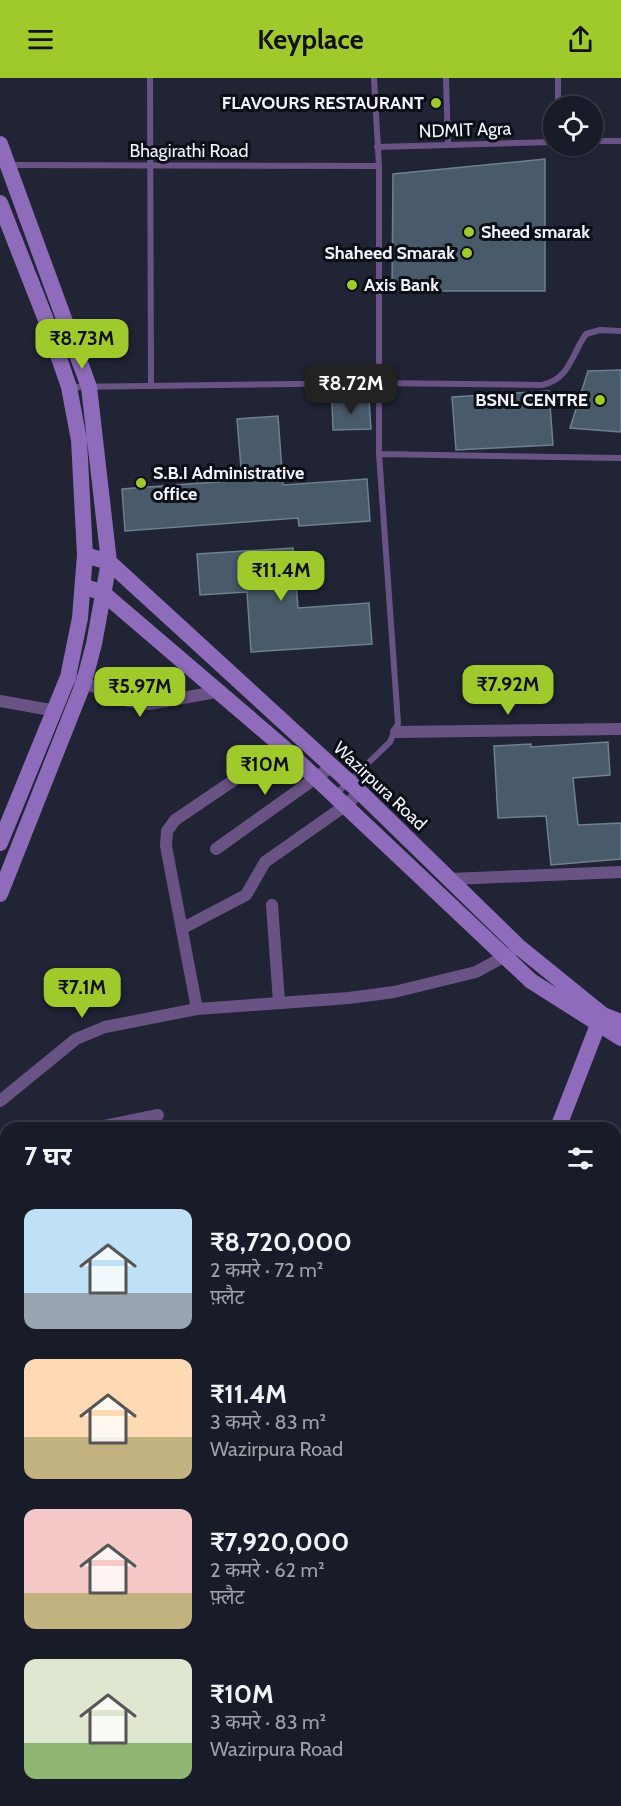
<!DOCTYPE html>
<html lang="hi">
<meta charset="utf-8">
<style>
body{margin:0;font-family:Cabin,"Noto Sans Devanagari",sans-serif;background:#252834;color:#f1f3f6;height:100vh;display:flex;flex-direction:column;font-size:22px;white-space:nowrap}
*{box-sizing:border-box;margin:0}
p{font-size:20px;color:#9fa1a8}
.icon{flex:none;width:33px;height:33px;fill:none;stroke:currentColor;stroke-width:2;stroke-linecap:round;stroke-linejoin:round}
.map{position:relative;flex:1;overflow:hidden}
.panel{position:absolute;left:0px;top:1044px;width:621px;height:684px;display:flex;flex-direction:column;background:#181b28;border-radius:18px 18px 0 0;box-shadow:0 2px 4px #0004,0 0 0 2px #363945}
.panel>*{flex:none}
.controls{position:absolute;left:543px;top:18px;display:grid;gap:12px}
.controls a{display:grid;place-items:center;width:60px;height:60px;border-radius:50%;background:#181b28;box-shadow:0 2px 4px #0004,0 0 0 2px #363945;font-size:30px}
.price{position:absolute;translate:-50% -51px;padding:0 14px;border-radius:12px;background:#a0ca2c;color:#111;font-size:20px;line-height:39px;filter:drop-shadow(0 2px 3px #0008)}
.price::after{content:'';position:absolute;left:50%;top:36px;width:18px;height:14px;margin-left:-9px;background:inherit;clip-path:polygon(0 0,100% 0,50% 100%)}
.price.current{background:#222;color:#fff}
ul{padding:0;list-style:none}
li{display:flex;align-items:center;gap:18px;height:150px;padding:0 24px}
li span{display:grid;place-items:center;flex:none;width:168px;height:120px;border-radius:12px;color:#555}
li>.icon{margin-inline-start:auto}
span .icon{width:72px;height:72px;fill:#fffc;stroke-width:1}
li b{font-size:26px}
h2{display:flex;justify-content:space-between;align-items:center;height:72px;padding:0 24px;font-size:26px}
header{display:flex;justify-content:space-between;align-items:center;height:78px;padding:0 24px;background:#a0ca2c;color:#111;font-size:27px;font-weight:800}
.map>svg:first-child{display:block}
</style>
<header><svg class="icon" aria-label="menu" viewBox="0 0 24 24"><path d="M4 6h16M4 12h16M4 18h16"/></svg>Keyplace<svg class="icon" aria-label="share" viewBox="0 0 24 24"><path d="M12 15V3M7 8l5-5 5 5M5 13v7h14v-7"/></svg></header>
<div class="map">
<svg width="621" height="1728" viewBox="0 0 621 1728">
<rect width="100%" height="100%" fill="#202435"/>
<path fill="#495b6a" stroke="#6d8090" stroke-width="1.5" d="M 545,81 L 545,213 L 392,213 L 393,96 Z
M 621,292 L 621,354 L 570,350 L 588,293 Z
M 549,313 L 553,367 L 456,372 L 452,319 Z
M 369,322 L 371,351 L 333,352 L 332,323 Z
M 278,338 L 283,407 L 367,401 L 370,443 L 299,448 L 298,440 L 125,453 L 122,411 L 242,402 L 237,341 Z
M 293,470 L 298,530 L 369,525 L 372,566 L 251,574 L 247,514 L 200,517 L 197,476 Z
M 608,664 L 610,697 L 573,700 L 578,747 L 621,745 L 621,781 L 551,787 L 546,738 L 498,740 L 494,668 L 531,666 L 531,669 Z"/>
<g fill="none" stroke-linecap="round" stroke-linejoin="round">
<path stroke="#695385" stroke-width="6" d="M 150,0 L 151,307
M 446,0 L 448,67
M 558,0 L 558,28
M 592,63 L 621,63
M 377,69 L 554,64
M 10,87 L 379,88
M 70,309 L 378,305 L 542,307 C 570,301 571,277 586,256 L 600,252 L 621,253
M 379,376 L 621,380
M 335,717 L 390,664 L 398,645 L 379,376 L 379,88 L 374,0"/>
<path stroke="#695385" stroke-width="12" d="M 78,602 L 128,623 L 149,626 L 216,614
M 0,623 L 56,633
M 396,654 L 621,651
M 216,771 L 331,689
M 450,801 L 621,794
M 272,827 L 279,924
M 183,850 L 246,817 L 265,784 L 346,727 L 360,714
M 197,931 L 166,768 L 167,753 L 175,742 L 283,669
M 0,1023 L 76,961 L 105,949 L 197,931 L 349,920 L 394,914 L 476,894 L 511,875
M 95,1050 L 158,1037
M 0,1066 L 6,1084
M 615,1402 L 621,1409
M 54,1728 L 62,1722"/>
<path stroke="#8f6bbb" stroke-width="16" d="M 0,66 L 89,309 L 109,484 L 94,566 L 84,604 L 0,816
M 0,125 L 46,242 L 69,309 L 79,362 L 85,477 L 80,540 L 68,599 L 0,765
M 85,477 L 109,484 L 360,714 L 519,869 L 603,937 L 621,944
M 83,508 L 103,515 L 283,669 L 531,903 L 621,960
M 558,1050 L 601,939
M 0,1553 L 6,1545
M 0,1604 L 6,1610
M 101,1722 L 106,1728
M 380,1722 L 387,1728"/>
<defs>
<path id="rail" d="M 206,1722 L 210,1728
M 220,1722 L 225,1728"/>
</defs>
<use href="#rail" stroke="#a2a5b1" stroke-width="7"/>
<use href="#rail" stroke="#0c0e15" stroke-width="4.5" stroke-dasharray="14" stroke-linecap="butt"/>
</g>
<g fill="#a0ca2c" stroke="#0c0e15" stroke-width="2">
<circle cx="436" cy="25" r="6"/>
<circle cx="469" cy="154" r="6"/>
<circle cx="467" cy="175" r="6"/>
<circle cx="352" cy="207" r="6"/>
<circle cx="600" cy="322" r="6"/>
<circle cx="141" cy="405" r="6"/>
</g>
<g text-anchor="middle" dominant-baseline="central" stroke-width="6" stroke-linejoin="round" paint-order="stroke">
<g font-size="18" font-weight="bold" fill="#f2f4fe" stroke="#0c0e15" text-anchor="end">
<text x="424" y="25">FLAVOURS RESTAURANT</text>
<text x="481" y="154" text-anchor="start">Sheed smarak</text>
<text x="455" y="175">Shaheed Smarak</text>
<text x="364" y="207" text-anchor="start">Axis Bank</text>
<text x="588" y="322">BSNL CENTRE</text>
<text x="153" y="395" text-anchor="start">S.B.I Administrative<tspan x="153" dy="21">office</tspan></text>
</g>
<g font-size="18" fill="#f2f4fe" stroke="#0c0e15">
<text transform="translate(465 52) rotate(-2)">NDMIT Agra</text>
<text x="189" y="73">Bhagirathi Road</text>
<text transform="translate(380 708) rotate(43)">Wazirpura Road</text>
</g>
</g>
</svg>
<div class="controls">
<a><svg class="icon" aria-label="locate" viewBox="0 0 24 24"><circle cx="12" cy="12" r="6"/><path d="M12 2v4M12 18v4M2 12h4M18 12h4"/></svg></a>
</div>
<b class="price" style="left:82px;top:292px">₹8.73M</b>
<b class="price current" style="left:351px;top:337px">₹8.72M</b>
<b class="price" style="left:281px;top:524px">₹11.4M</b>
<b class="price" style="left:508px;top:638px">₹7.92M</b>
<b class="price" style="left:140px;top:640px">₹5.97M</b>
<b class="price" style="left:265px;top:718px">₹10M</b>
<b class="price" style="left:82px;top:941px">₹7.1M</b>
<section class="panel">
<h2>7 घर<svg class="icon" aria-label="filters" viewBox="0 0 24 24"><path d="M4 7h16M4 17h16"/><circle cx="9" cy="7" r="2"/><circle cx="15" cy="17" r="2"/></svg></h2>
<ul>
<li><span style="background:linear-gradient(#bfe0f5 70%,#9aa5b1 0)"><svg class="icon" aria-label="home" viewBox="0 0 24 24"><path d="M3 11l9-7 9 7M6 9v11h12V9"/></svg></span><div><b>₹8,720,000</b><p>2 कमरे · 72 m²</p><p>फ़्लैट</p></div></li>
<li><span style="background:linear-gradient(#ffd9b3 65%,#c2b280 0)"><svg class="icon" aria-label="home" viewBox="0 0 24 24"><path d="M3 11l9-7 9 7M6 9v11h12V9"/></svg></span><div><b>₹11.4M</b><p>3 कमरे · 83 m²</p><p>Wazirpura Road</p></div></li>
<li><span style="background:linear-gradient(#f6c9c9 70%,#c2b280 0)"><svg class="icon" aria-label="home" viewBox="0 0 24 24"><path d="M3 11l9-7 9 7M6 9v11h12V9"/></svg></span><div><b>₹7,920,000</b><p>2 कमरे · 62 m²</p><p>फ़्लैट</p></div></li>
<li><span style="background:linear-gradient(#dfe7d0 70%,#8fb573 0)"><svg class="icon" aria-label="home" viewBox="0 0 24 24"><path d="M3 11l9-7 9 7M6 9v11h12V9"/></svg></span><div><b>₹10M</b><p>3 कमरे · 83 m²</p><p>Wazirpura Road</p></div></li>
</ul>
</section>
</div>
